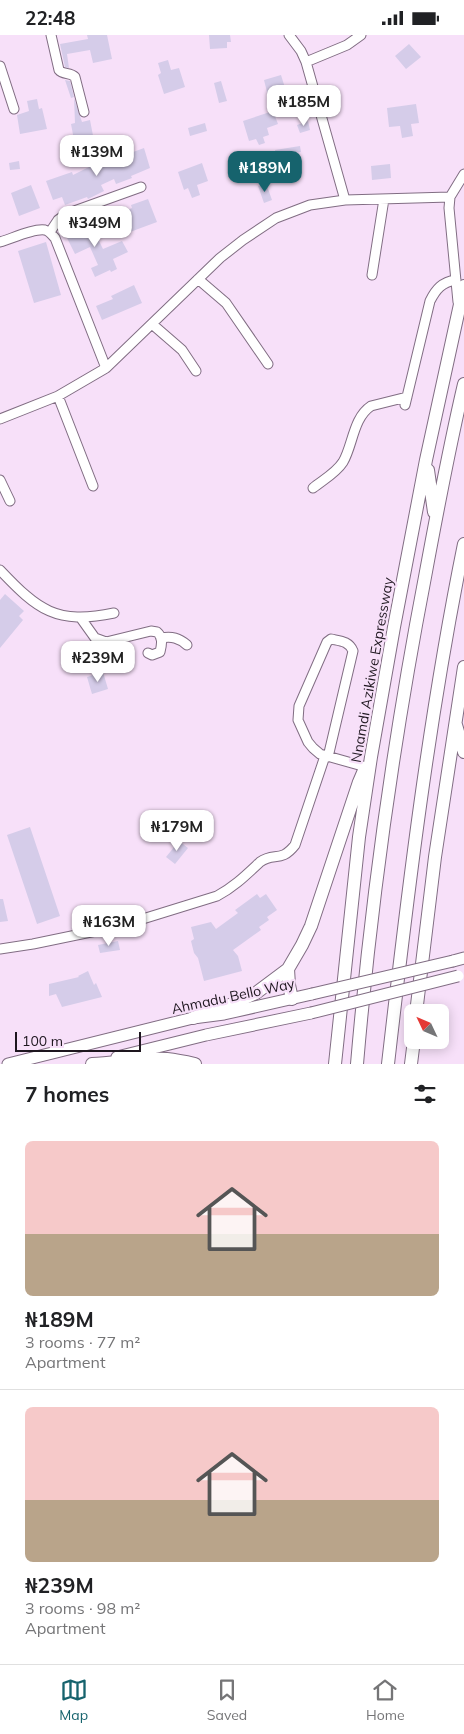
<!DOCTYPE html>
<meta charset="utf-8">
<style>
body{margin:0;font-family:Mulish,sans-serif;background:#f6f6f6;color:#202124;height:100vh;display:flex;flex-direction:column;font-size:19px;white-space:nowrap}
*{box-sizing:border-box;margin:0}
p{font-size:16px;color:#757577}
.icon{flex:none;width:28px;height:28px;fill:none;stroke:currentColor;stroke-width:2;stroke-linecap:round;stroke-linejoin:round}
.map{position:relative;height:1029px;overflow:hidden}
.drawer{display:flex;flex-direction:column;background:#fff;flex:1}
.drawer>*{flex:none}
.needle{width:32px;rotate:314deg}
.tools{position:absolute;left:404px;top:969px;display:grid;gap:10px}
.tools a{display:grid;place-items:center;width:45px;height:45px;border-radius:8px;background:#fff;box-shadow:0 2px 12px #0003;font-size:25px}
.scale{position:absolute;left:15px;bottom:12px;width:126px;box-sizing:border-box;padding-left:5px;border:2px solid #1e161f;border-top:0;font-size:14px;line-height:18px;white-space:nowrap;color:#1e161f;-webkit-text-stroke:4px #f7e0f9;paint-order:stroke}
.price{position:absolute;translate:-50% -42px;padding:0 11px;border-radius:10px;background:#fff;color:#222;font-size:16px;line-height:32px;filter:drop-shadow(0 1px 2px #0008)}
.price::after{content:'';position:absolute;left:50%;top:30px;width:15px;height:11px;margin-left:-8px;background:inherit;clip-path:polygon(0 0,100% 0,50% 100%)}
.price.current{background:#16636d;color:#fff}
ul{padding:0;list-style:none}
li{display:grid;align-content:center;gap:10px;height:265px;padding:0 25px}
li+li{border-top:1px solid #e0e0e0}
li span{display:grid;place-items:center;height:155px;border-radius:8px;color:#555}
li>.icon{margin-inline-start:auto}
span .icon{width:90px;height:90px;fill:#fffc;stroke-width:1}
li b{font-size:21px}
h2{display:flex;justify-content:space-between;align-items:center;height:60px;padding:0 25px;font-size:21px}
.status{display:flex;justify-content:space-between;align-items:center;height:35px;padding:0 25px;background:#fff;direction:ltr}
.status svg{height:14px;fill:currentColor}
.tab-bar{display:flex;justify-content:space-around;align-items:center;height:70px;border-top:1px solid #e0e0e0;background:#fff;font-size:14px;color:#757577}
.tab-bar a{display:grid;justify-items:center;gap:2px}
.tab-bar .current{color:#16636d}
.map>svg:first-child{display:block}
</style>
<div class="status"><b>22:48</b><svg viewBox="0 0 49 12"><path d="M0 12V9h3v3zM5 12V6h3v6zM10 12V3h3v9zM15 12V0h3v12zM26 1h20v11H26zM47 4h2v5h-2z"/></svg></div>
<div class="map">
<svg width="464" height="1029" viewBox="0 0 464 1029">
<rect width="100%" height="100%" fill="#f7e0f9"/>
<path fill="#d5cce9" d="M 87,0 L 107,0 L 112,24 L 93,28 L 90,15 L 67,19 L 69,33 L 65,32 L 60,9 L 88,4 Z
M 209,0 L 230,0 L 231,7 L 227,7 L 227,13 L 210,14 Z
M 409,9 L 421,22 L 406,34 L 395,21 Z
M 168,25 L 171,35 L 179,33 L 185,52 L 164,59 L 158,40 L 161,38 L 158,28 Z
M 281,40 L 286,56 L 268,61 L 264,45 Z
M 65,45 L 70,46 L 74,62 L 71,63 Z
M 221,46 L 227,66 L 219,68 L 214,48 Z
M 74,63 L 82,87 L 90,85 L 95,111 L 102,109 L 104,117 L 87,121 L 83,103 L 74,105 L 71,89 L 75,88 Z
M 37,64 L 39,74 L 42,73 L 47,94 L 20,99 L 17,80 L 29,76 L 27,66 Z
M 416,69 L 419,88 L 411,89 L 413,101 L 402,103 L 400,91 L 389,92 L 387,73 Z
M 273,76 L 278,89 L 267,93 L 269,100 L 263,102 L 265,108 L 259,110 L 256,104 L 249,106 L 243,86 Z
M 308,86 L 310,95 L 300,98 L 297,90 Z
M 205,88 L 207,96 L 190,101 L 188,93 Z
M 300,111 L 301,117 L 276,121 L 275,115 Z
M 144,113 L 150,133 L 131,141 L 132,143 L 116,149 L 114,144 L 101,150 L 104,156 L 88,164 L 87,162 L 65,170 L 62,162 L 53,165 L 46,146 L 72,137 L 73,140 L 105,124 L 106,127 Z
M 19,126 L 20,134 L 10,135 L 9,128 Z
M 202,128 L 208,146 L 197,150 L 200,160 L 192,163 L 188,153 L 184,155 L 178,137 Z
M 390,129 L 391,143 L 372,145 L 371,131 Z
M 266,148 L 272,165 L 264,168 L 258,151 Z
M 31,150 L 40,173 L 19,181 L 11,158 Z
M 148,164 L 157,187 L 130,197 L 123,177 L 132,173 L 131,170 Z
M 89,186 L 103,214 L 122,206 L 128,217 L 113,224 L 117,234 L 111,237 L 110,235 L 95,242 L 91,233 L 98,230 L 90,212 L 75,219 L 65,199 Z
M 46,207 L 61,260 L 34,268 L 18,216 Z
M 134,250 L 142,268 L 102,285 L 96,271 L 113,264 L 111,261 Z
M 5,559 L 24,576 L 19,581 L 23,585 L 0,613 L 0,565 Z
M 103,637 L 108,654 L 92,659 L 87,642 Z
M 30,792 L 60,881 L 37,889 L 7,800 Z
M 179,806 L 188,813 L 175,829 L 166,822 Z
M 257,859 L 260,863 L 266,859 L 277,875 L 267,882 L 269,885 L 259,892 L 261,895 L 233,915 L 238,921 L 242,936 L 204,946 L 198,923 L 194,918 L 191,906 L 194,904 L 191,892 L 211,887 L 216,894 L 238,878 L 235,875 Z
M 0,864 L 3,864 L 8,886 L 0,887 Z
M 118,906 L 120,915 L 100,918 L 98,910 Z
M 88,936 L 94,950 L 96,948 L 102,962 L 62,972 L 56,959 L 49,961 L 49,949 L 79,942 L 78,941 Z"/>
<g fill="none" stroke-linecap="round" stroke-linejoin="round">
<defs>
<path id="minor" d="M 51,0 L 59,35 C 63,40 70,37 75,42 L 84,77
M 289,0 L 301,16 L 306,27 L 345,165
M 306,27 L 347,10 L 361,0
M 0,31 L 14,74
M 50,197 L 58,185 L 66,179 L 141,152
M 0,207 C 11,204 34,193 45,195 C 49,196 52,200 55,203 L 106,333
M 372,240 L 384,164
M 198,244 L 226,268 L 268,329
M 458,267 L 449,173 L 450,162 L 464,139
M 152,289 L 182,315 L 196,336
M 58,361 L 93,451
M 405,370 L 430,266 C 436,254 442,247 456,245
M 0,384 L 58,361 L 106,333 L 220,223 L 243,205 L 276,183 L 310,170 L 345,165 L 450,162
M 0,445 L 10,466
M 313,453 C 323,445 336,438 343,427 C 353,410 353,383 371,371 L 407,362
M 0,535 C 38,575 56,590 114,578
M 80,582 L 95,603 L 106,607 L 151,596 L 157,597 C 163,602 162,609 160,617 L 152,620 L 148,618
M 161,603 C 172,601 179,603 187,610
M 328,722 L 353,616 C 349,606 340,606 331,604 L 327,607 L 299,671 L 298,685 L 308,707 L 313,713 L 320,719 L 366,732
M 0,914 L 33,909 L 120,891 L 217,861 C 234,852 246,840 260,827 C 274,817 281,828 295,810 L 325,721"/>
<path id="major" d="M 453,926 L 464,923
M 117,1022 L 206,1000 L 311,978
M 8,1029 L 193,983 L 224,979 L 312,959"/>
<path id="highway" d="M 428,435 L 434,477
M 456,690 L 464,717
M 288,934 L 289,950 L 292,964
M 416,978 L 435,822 L 464,632
M 193,983 L 230,970 L 256,958 L 288,934 L 302,910 L 311,891 L 359,747 L 365,733
M 92,1029 C 117,1028 142,1022 167,1024 C 176,1025 186,1027 195,1029
M 335,1029 L 359,802 L 371,722 L 394,592 L 426,425 L 464,251
M 357,1029 C 371,866 394,703 425,542 C 437,477 449,413 464,349
M 388,1029 C 408,855 429,681 464,509
M 411,1029 L 414,1005"/>
</defs>
<use href="#minor" stroke="#816d83" stroke-width="11"/>
<use href="#major" stroke="#816d83" stroke-width="13"/>
<use href="#highway" stroke="#816d83" stroke-width="14"/>
<use href="#minor" stroke="#fff" stroke-width="9"/>
<use href="#major" stroke="#fff" stroke-width="11"/>
<use href="#highway" stroke="#fff" stroke-width="12"/>
<defs>
<path id="major-bridge" d="M 312,959 L 453,926
M 311,978 L 458,941"/>
</defs>
<use href="#major-bridge" stroke="#816d83" stroke-width="13" stroke-linecap="butt"/>
<use href="#major-bridge" stroke="#fff" stroke-width="11"/>
</g>
<g text-anchor="middle" dominant-baseline="central" stroke-width="4.5" stroke-linejoin="round" paint-order="stroke">
<g font-size="14" fill="#1e161f" stroke="#f7e0f9">
<text transform="translate(372 635) rotate(-80)">Nnamdi Azikiwe Expressway</text>
<text transform="translate(233 961) rotate(-12)">Ahmadu Bello Way</text>
</g>
</g>
</svg>
<div class="tools">
<a><svg class="needle" viewBox="-14 -14 28 28"><path d="M0-13l5 13h-10z" fill="#e53935"/><path d="M0 13l5-13h-10z" fill="#757577"/></svg></a>
</div>
<div class="scale">100 m</div>
<b class="price" style="left:304px;top:92px">₦185M</b>
<b class="price" style="left:97px;top:142px">₦139M</b>
<b class="price current" style="left:265px;top:158px">₦189M</b>
<b class="price" style="left:95px;top:213px">₦349M</b>
<b class="price" style="left:98px;top:648px">₦239M</b>
<b class="price" style="left:177px;top:817px">₦179M</b>
<b class="price" style="left:109px;top:912px">₦163M</b>
</div>
<section class="drawer">
<h2>7 homes<svg class="icon" aria-label="filters" viewBox="0 0 24 24"><path d="M4 7h16M4 17h16"/><circle cx="9" cy="7" r="2"/><circle cx="15" cy="17" r="2"/></svg></h2>
<ul>
<li><span style="background:linear-gradient(#f6c9c9 60%,#b9a48a 0)"><svg class="icon" aria-label="home" viewBox="0 0 24 24"><path d="M3 11l9-7 9 7M6 9v11h12V9"/></svg></span><div><b>₦189M</b><p>3 rooms · 77 m²</p><p>Apartment</p></div></li>
<li><span style="background:linear-gradient(#f6c9c9 60%,#b9a48a 0)"><svg class="icon" aria-label="home" viewBox="0 0 24 24"><path d="M3 11l9-7 9 7M6 9v11h12V9"/></svg></span><div><b>₦239M</b><p>3 rooms · 98 m²</p><p>Apartment</p></div></li>
</ul>
</section>
<nav class="tab-bar">
<a class="current"><svg class="icon" aria-label="map" viewBox="0 0 24 24"><path d="M3 6l6-2 6 2 6-2v14l-6 2-6-2-6 2zM9 4v14M15 6v14"/></svg>Map</a>
<a><svg class="icon" aria-label="saved" viewBox="0 0 24 24"><path d="M7 4h10v16l-5-4-5 4z"/></svg>Saved</a>
<a><svg class="icon" aria-label="home" viewBox="0 0 24 24"><path d="M3 11l9-7 9 7M6 9v11h12V9"/></svg>Home</a>
</nav>
